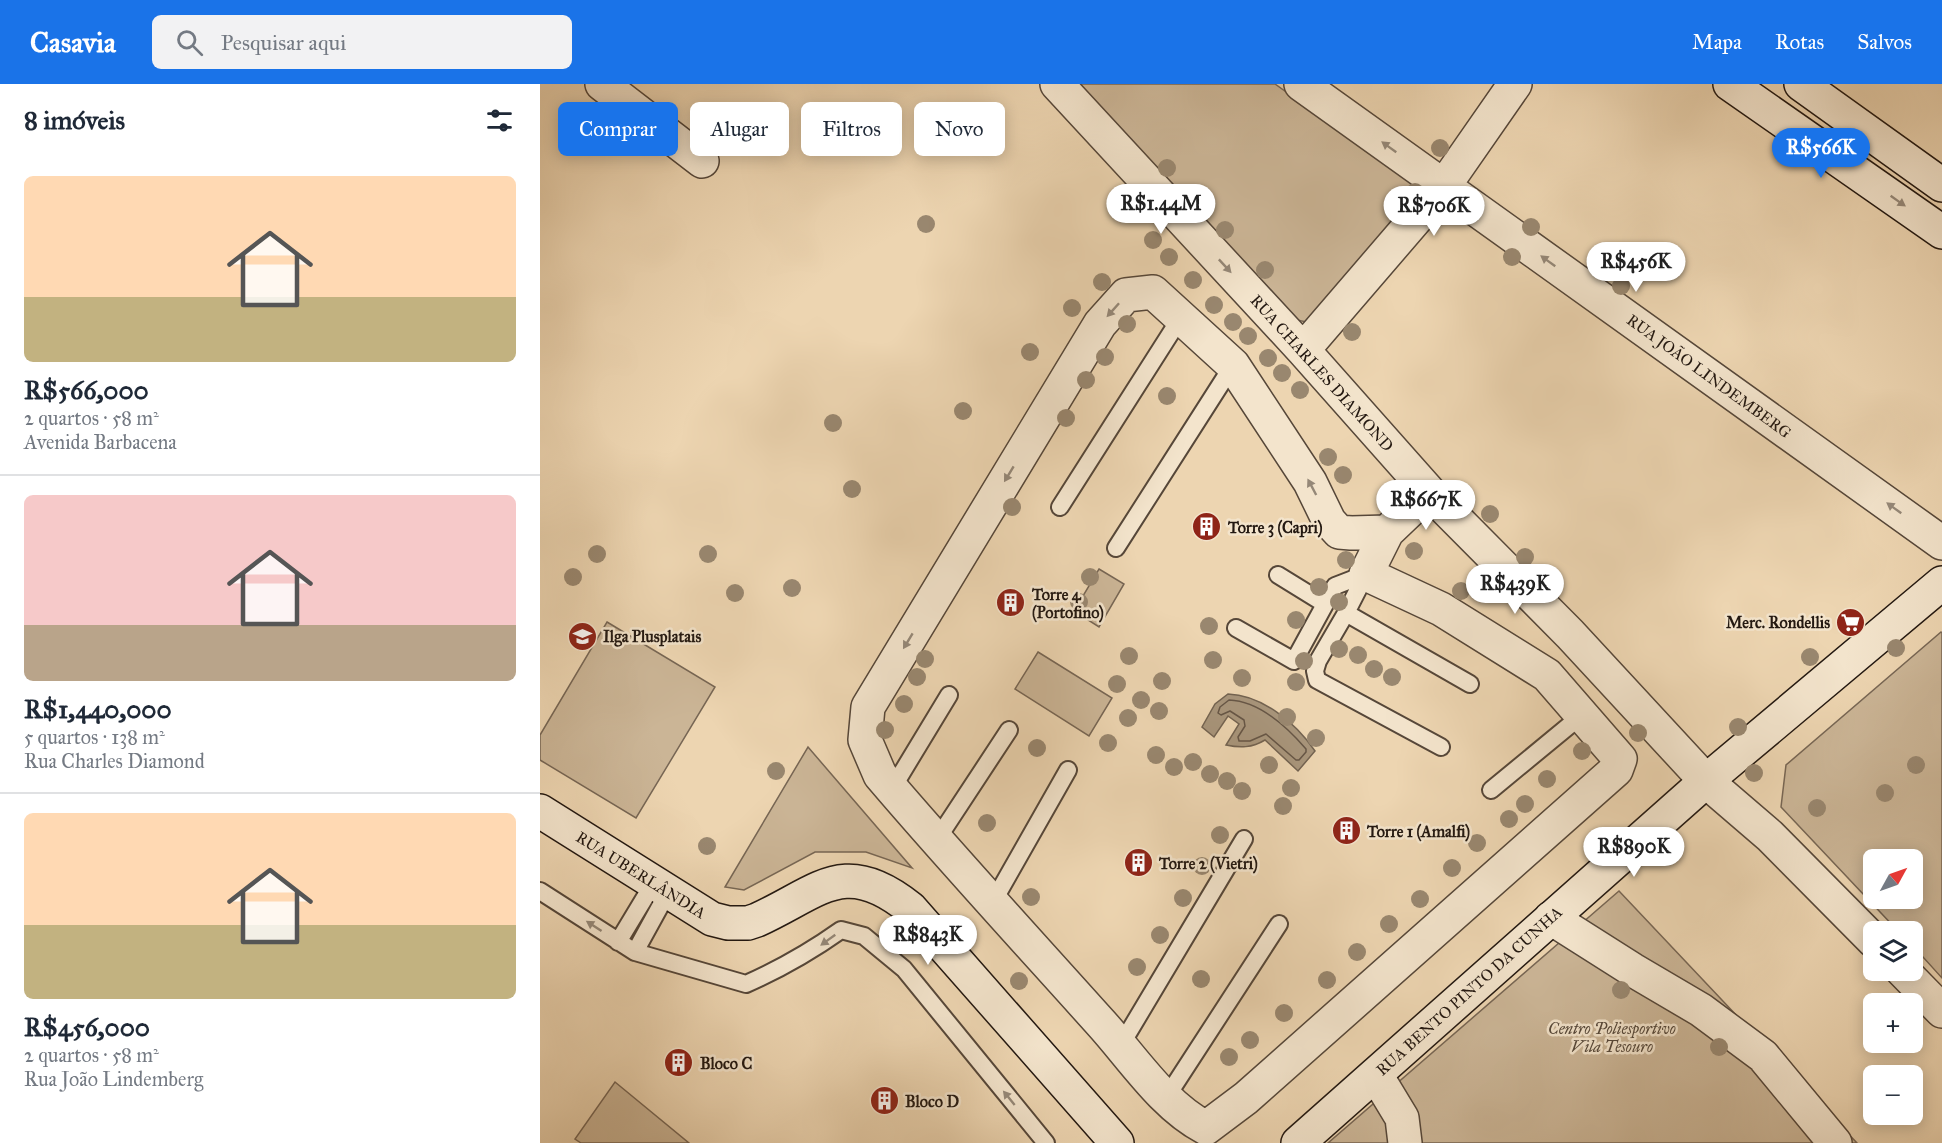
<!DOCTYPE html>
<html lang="pt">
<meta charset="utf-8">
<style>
body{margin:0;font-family:"IM FELL Great Primer",serif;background:#f2f2f3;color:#1f2937;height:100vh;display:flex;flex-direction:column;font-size:22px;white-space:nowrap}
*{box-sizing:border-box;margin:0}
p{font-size:20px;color:#747a83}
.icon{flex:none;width:33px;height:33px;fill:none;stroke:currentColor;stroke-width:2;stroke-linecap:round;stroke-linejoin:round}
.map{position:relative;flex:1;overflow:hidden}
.details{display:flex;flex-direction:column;background:#fff;width:540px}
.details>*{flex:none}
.guide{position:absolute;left:18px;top:18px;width:570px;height:54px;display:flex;gap:12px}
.needle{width:39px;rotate:50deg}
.tools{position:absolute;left:1323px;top:765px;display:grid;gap:12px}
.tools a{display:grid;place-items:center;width:60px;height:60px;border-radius:9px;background:#fff;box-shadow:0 3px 15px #0003;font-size:30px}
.price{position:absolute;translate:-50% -51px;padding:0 14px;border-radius:21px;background:#fff;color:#222;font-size:20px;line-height:39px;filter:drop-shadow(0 2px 3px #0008)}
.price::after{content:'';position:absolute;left:50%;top:36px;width:18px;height:14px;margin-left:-9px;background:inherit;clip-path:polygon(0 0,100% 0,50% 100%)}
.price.active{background:#1a73e8;color:#fff}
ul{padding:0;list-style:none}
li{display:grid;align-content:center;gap:12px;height:318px;padding:0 24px}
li+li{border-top:2px solid #e0e1e3}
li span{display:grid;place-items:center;height:186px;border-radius:9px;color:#555}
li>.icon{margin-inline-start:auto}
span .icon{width:108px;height:108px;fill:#fffc;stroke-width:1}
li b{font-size:26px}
h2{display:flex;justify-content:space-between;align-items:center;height:72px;padding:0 24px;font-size:26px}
.pill{padding:0 21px;border-radius:9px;background:#fff;box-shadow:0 3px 15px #0003;font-size:21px;line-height:54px}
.pill.active{background:#1a73e8;color:#fff}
header{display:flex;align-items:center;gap:36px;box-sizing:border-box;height:84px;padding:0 30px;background:#1a73e8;color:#fff}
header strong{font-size:28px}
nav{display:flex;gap:33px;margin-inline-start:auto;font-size:21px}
.search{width:420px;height:54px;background:#f2f2f3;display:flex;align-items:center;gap:15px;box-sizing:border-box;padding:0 21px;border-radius:9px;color:#747a83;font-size:22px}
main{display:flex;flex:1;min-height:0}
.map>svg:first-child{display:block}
</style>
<header>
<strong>Casavia</strong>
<div class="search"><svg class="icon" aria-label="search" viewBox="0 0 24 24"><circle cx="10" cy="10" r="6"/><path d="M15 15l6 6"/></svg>Pesquisar aqui</div>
<nav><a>Mapa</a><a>Rotas</a><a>Salvos</a></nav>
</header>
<main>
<section class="details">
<h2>8 imóveis<svg class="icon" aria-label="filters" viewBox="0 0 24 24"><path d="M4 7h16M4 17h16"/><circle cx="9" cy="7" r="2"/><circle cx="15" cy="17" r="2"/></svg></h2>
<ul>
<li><span style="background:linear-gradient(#ffd9b3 65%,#c2b280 0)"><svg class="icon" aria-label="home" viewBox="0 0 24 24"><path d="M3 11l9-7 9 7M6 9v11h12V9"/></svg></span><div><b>R$566,000</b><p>2 quartos · 58 m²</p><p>Avenida Barbacena</p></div></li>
<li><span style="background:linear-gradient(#f6c9c9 70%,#b9a48a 0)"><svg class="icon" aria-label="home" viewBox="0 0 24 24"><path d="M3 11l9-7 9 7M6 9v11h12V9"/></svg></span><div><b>R$1,440,000</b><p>5 quartos · 138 m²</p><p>Rua Charles Diamond</p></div></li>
<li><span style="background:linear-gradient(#ffd9b3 60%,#c2b280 0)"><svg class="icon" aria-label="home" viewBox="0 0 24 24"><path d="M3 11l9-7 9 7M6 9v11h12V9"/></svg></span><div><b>R$456,000</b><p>2 quartos · 58 m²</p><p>Rua João Lindemberg</p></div></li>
</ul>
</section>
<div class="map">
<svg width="1402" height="1059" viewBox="0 0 1402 1059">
<rect width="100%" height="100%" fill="#edd5b1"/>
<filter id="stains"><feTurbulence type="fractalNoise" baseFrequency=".00333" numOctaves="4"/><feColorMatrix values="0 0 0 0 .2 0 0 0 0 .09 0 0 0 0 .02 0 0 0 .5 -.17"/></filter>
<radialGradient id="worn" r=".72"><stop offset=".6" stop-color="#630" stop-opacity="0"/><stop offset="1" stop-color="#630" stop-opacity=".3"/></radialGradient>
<path fill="#cbb596" stroke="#776654" stroke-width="1.5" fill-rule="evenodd" d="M 535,0 L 735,0 L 883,106 L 776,240 L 757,236 Z
M 559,485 L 584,500 L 559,543 L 534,527 Z
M 67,538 L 175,603 L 96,734 L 0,676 L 0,651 Z
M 1401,548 L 1402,549 L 1402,894 L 1373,862 L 1372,848 L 1358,847 L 1241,723 L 1246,681 ZM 1334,776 L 1372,776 L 1372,814 L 1334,814 Z
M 498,568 L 572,614 L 549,652 L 475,605 Z
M 268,663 L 372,784 L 326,768 L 275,768 L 204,806 L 185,803 Z
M 1079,807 L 1317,1059 L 788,1059 Z
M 75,998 L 149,1059 L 41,1059 L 35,1055 Z"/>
<path fill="#a8957b" stroke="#736351" stroke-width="1.5" d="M 688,610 C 722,611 756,639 775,667 L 758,687 L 725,656 C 712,664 700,664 686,661 L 699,640 L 688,632 L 674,653 L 662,643 L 675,620 Z"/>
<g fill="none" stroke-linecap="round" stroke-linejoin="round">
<path stroke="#665646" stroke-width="1.5" d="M 689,616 C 720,617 747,643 766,665 L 766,668 L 759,676 L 756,676 L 726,650 L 710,657 L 699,657 L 698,653 L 705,642 L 704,636 L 690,627 L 681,631 L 678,629 L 680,623 Z"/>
<defs>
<path id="lane" d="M 520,423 L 641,233
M 576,464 L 693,281
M 826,490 L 806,529 L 778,577 L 775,587 L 777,596 L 901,663
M 738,491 L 785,520
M 806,529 L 930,600
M 696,544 L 754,577 L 795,502 L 826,490
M 352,705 L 409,611
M 951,706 L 1042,631
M 396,757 L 469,646
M 0,807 L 95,868 L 206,900 C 240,885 270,868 301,846 L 324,852 L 364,885 L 506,1059
M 453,818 L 528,686
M 78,858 L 113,800
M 95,868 L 128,808
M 581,961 L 704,755
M 626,1014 L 739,840"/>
<path id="street" d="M 62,0 L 162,77
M 517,0 L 763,266 L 889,408 L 1030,550 L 1166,697 L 1230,752 L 1334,857
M 761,0 L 1402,459
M 763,266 L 904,102 L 975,0
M 847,448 L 811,449 L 799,448 L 789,437 L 770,398 L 693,281 L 613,208 L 586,211 L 560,240 L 328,623 L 325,656 L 340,691 L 352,705 C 420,784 490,860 560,938 C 592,973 623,1022 666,1044 L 706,1014 L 1076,686 L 1080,675 L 1007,591 L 901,525 L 826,490 L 847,448 L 889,408
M 1011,834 L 1093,886 L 1161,926 L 1223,972 L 1295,1059
M 1362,886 L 1402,927
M 836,991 L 862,1034 L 865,1059"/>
<path id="secondary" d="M 1190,0 L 1402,148
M 1261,0 L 1402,101
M 0,727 L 172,835 L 188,839 L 208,839 L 217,836 C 279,808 304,771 370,824 L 577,1059
M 758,1059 L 1166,697 L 1402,499"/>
</defs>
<use href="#lane" stroke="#564739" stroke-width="20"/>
<use href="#street" stroke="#564739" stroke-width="36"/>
<use href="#secondary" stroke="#231811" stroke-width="36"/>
<use href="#lane" stroke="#f3e4cc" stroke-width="16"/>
<use href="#street" stroke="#f3e4cc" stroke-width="33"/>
<use href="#secondary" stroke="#f3e4cc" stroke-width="33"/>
</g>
<g fill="#99876f">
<circle cx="1309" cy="60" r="9"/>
<circle cx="900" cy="64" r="9"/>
<circle cx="627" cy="84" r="9"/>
<circle cx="875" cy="108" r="9"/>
<circle cx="386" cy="140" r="9"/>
<circle cx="991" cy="143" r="9"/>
<circle cx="685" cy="146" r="9"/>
<circle cx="613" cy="156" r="9"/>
<circle cx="629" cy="173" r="9"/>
<circle cx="972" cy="173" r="9"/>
<circle cx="725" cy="186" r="9"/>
<circle cx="653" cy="196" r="9"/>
<circle cx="562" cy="198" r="9"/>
<circle cx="1081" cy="202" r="9"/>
<circle cx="674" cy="221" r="9"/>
<circle cx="532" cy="224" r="9"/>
<circle cx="693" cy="238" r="9"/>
<circle cx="587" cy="240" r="9"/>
<circle cx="812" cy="248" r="9"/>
<circle cx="708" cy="252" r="9"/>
<circle cx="490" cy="268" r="9"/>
<circle cx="565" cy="273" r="9"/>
<circle cx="728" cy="274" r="9"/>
<circle cx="742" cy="289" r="9"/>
<circle cx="546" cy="296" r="9"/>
<circle cx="760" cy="306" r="9"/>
<circle cx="627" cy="312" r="9"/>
<circle cx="423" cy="327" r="9"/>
<circle cx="526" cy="334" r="9"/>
<circle cx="293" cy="339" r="9"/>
<circle cx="788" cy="373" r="9"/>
<circle cx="803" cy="391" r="9"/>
<circle cx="312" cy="405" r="9"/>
<circle cx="472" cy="423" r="9"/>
<circle cx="950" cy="430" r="9"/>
<circle cx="874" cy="467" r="9"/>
<circle cx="57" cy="470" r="9"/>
<circle cx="168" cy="470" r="9"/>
<circle cx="985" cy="473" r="9"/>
<circle cx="806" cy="476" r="9"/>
<circle cx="33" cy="493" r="9"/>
<circle cx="550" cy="493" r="9"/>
<circle cx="779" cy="503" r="9"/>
<circle cx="252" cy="504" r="9"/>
<circle cx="921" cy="507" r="9"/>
<circle cx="195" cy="509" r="9"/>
<circle cx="539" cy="518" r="9"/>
<circle cx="799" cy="518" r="9"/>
<circle cx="756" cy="536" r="9"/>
<circle cx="669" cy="542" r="9"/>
<circle cx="1356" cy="564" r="9"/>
<circle cx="799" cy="565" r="9"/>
<circle cx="818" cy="571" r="9"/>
<circle cx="589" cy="572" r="9"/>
<circle cx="1270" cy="573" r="9"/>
<circle cx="385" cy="575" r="9"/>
<circle cx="673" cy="576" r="9"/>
<circle cx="764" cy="577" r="9"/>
<circle cx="834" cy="585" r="9"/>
<circle cx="377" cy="593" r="9"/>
<circle cx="852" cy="593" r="9"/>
<circle cx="702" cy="594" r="9"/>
<circle cx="622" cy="597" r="9"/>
<circle cx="756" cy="598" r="9"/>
<circle cx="577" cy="600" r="9"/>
<circle cx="601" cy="616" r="9"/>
<circle cx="364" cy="620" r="9"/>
<circle cx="619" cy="627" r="9"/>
<circle cx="747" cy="633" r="9"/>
<circle cx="588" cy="634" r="9"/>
<circle cx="1198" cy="643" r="9"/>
<circle cx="345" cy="646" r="9"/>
<circle cx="1098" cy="649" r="9"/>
<circle cx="776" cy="654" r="9"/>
<circle cx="568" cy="659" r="9"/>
<circle cx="497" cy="664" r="9"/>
<circle cx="1042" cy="667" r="9"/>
<circle cx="616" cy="671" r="9"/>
<circle cx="653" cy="678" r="9"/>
<circle cx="729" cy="681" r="9"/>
<circle cx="1376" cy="681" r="9"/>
<circle cx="634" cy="683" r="9"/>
<circle cx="236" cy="687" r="9"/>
<circle cx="1214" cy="689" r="9"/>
<circle cx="670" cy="690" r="9"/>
<circle cx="1007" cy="695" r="9"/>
<circle cx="687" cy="697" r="9"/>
<circle cx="751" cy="704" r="9"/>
<circle cx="702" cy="707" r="9"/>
<circle cx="1345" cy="709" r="9"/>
<circle cx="985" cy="720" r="9"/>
<circle cx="743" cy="722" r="9"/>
<circle cx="1277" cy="724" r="9"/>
<circle cx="969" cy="735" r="9"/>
<circle cx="447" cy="739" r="9"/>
<circle cx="680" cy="751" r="9"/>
<circle cx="937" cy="759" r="9"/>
<circle cx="167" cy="762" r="9"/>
<circle cx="662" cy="782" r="9"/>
<circle cx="912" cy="784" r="9"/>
<circle cx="491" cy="813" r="9"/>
<circle cx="643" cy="814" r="9"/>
<circle cx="880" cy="815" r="9"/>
<circle cx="849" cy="840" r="9"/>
<circle cx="620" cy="851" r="9"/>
<circle cx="817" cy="868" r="9"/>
<circle cx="597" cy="883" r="9"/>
<circle cx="661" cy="895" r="9"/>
<circle cx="787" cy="896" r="9"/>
<circle cx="479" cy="897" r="9"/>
<circle cx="1081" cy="906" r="9"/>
<circle cx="744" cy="929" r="9"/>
<circle cx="710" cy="956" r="9"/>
<circle cx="1179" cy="963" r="9"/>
<circle cx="689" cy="973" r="9"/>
</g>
<defs><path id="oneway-solid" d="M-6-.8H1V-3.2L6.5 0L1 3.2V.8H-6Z" transform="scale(1.5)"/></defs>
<g fill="#958878">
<use href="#oneway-solid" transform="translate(849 63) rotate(-144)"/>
<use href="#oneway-solid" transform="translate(1358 117) rotate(35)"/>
<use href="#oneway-solid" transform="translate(1008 177) rotate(-144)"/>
<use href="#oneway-solid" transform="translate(685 182) rotate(47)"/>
<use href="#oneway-solid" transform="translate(573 226) rotate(132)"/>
<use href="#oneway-solid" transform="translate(469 390) rotate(121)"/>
<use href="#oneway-solid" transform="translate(772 403) rotate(-118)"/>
<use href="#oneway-solid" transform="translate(1354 424) rotate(-144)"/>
<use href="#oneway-solid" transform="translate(368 557) rotate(121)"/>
<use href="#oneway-solid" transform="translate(54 842) rotate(-147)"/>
<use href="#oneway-solid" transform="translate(288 856) rotate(144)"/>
<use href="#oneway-solid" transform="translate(469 1014) rotate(-129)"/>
</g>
<defs>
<symbol id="building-disc" viewBox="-11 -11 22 22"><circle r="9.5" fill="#8f2418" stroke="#f3e4cc"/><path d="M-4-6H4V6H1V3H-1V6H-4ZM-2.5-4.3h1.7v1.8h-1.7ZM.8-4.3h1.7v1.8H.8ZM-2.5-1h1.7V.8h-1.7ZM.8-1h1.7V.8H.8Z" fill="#fff"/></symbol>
<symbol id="supermarket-disc" viewBox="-11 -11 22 22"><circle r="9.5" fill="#8f2418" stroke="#f3e4cc"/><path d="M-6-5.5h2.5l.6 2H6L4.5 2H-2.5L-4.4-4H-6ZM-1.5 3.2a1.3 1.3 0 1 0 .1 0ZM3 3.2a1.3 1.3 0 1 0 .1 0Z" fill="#fff"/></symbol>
<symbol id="school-disc" viewBox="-11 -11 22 22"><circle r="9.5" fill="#8f2418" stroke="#f3e4cc"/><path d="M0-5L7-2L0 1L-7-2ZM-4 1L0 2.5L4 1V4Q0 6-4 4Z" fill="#fff"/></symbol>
</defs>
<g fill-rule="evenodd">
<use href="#building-disc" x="650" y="426" width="33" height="33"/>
<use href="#building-disc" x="454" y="502" width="33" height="33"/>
<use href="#supermarket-disc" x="1294" y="522" width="33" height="33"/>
<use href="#school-disc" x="26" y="536" width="33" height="33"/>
<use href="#building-disc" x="790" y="730" width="33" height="33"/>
<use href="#building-disc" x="582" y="762" width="33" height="33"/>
<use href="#building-disc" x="122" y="962" width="33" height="33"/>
<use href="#building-disc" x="328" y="1000" width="33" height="33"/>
</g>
<g text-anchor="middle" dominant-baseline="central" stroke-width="5" stroke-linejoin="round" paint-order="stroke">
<g font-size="16" fill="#231811" stroke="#f3e4cc">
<text transform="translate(782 289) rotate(48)">RUA CHARLES DIAMOND</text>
<text transform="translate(1169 292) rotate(36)">RUA JOÃO LINDEMBERG</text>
<text transform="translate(101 791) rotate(32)">RUA UBERLÂNDIA</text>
<text transform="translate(929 907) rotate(-42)">RUA BENTO PINTO DA CUNHA</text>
</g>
<g font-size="16" font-weight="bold" fill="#231811" stroke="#f3e4cc" text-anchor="start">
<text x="688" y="443">Torre 3 (Capri)</text>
<text x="492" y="510">Torre 4<tspan x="492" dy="18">(Portofino)</tspan></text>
<text x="1290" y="538" text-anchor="end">Merc. Rondellis</text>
<text x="63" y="552">Ilga Plusplatais</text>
<text x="827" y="747">Torre 1 (Amalfi)</text>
<text x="619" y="779">Torre 2 (Vietri)</text>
<text x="160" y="979">Bloco C</text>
<text x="365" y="1017">Bloco D</text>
</g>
<g font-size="16" font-style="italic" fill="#554739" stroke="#f3e4cc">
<text x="1072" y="944">Centro Poliesportivo<tspan x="1072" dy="18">Vila Tesouro</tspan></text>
</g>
</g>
<rect width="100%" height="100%" filter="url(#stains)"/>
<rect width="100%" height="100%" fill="url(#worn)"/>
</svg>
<div class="tools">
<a><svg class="needle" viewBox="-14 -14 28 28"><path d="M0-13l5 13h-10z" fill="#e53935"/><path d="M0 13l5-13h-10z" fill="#747a83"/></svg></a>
<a><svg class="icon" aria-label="layers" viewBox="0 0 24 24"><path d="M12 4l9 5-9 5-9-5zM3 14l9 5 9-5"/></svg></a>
<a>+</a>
<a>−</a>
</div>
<b class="price active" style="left:1281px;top:95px">R$566K</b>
<b class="price" style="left:621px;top:151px">R$1.44M</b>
<b class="price" style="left:894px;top:153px">R$706K</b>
<b class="price" style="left:1096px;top:209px">R$456K</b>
<b class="price" style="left:886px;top:447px">R$667K</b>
<b class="price" style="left:975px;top:531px">R$439K</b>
<b class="price" style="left:1094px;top:794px">R$890K</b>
<b class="price" style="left:388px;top:882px">R$843K</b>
<div class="guide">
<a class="pill active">Comprar</a>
<a class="pill">Alugar</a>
<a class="pill">Filtros</a>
<a class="pill">Novo</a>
</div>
</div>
</main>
